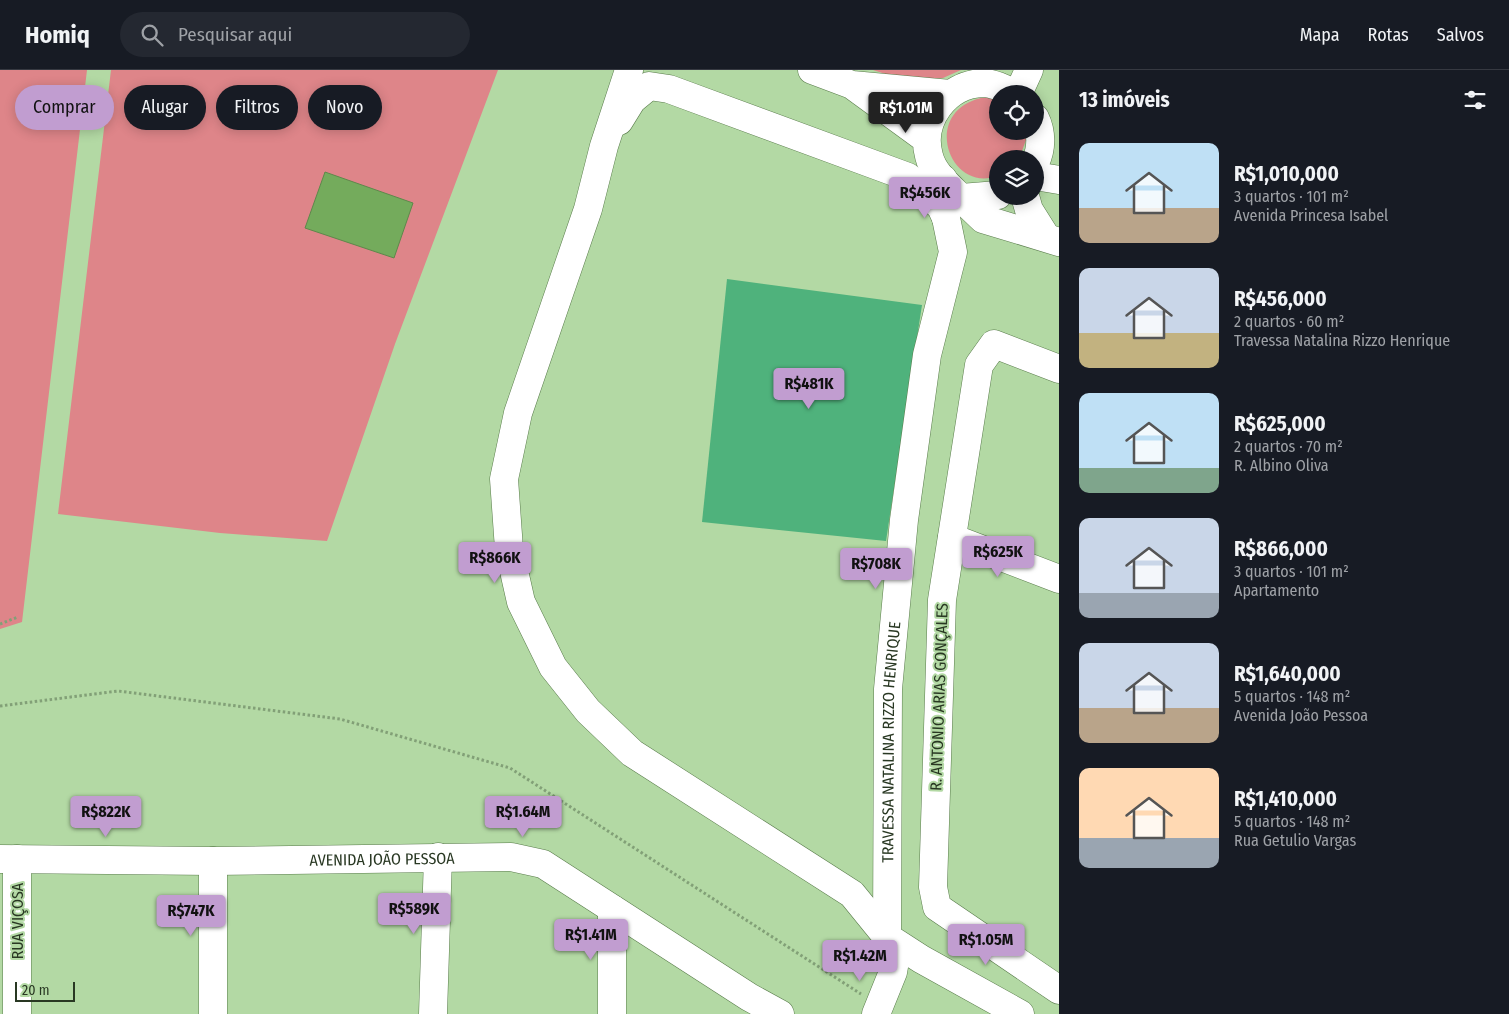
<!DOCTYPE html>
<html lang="pt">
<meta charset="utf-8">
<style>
body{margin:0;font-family:"Fira Sans Condensed",sans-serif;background:#242831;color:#f1f3f6;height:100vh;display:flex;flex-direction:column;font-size:19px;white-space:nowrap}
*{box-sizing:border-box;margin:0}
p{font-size:16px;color:#9ea1a6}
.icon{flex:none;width:28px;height:28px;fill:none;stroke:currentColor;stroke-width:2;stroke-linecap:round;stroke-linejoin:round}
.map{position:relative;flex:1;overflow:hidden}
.side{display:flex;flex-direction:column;background:#171b24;width:450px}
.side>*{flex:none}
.top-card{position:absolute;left:15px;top:15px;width:475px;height:45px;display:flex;gap:10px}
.controls{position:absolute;left:989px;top:15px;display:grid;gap:10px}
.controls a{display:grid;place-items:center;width:55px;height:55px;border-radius:50%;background:#171b24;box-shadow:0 2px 12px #0003;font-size:25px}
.scale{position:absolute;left:15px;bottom:12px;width:60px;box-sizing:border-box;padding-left:5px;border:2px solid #293823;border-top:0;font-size:14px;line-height:18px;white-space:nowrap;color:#293823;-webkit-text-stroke:4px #b3d9a4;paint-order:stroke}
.price{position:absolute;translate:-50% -42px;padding:0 11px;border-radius:5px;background:#c19dd0;color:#111;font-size:16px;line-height:32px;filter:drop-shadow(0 1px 2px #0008)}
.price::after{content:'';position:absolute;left:50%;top:30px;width:15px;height:11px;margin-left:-8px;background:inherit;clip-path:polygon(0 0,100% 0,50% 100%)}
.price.on{background:#222;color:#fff}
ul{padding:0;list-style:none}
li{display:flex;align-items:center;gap:15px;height:125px;padding:0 20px}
li span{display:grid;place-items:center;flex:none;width:140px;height:100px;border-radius:10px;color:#555}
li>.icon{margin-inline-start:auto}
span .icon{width:60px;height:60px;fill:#fffc;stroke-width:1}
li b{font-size:21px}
h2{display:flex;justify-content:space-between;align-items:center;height:60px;padding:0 20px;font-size:21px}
.pill{padding:0 18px;border-radius:22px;background:#171b24;box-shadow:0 2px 12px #0003;font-size:18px;line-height:45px}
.pill.on{background:#c19dd0;color:#111}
header{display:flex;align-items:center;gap:30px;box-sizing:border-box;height:70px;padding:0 25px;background:#171b24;border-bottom:1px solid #363941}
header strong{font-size:24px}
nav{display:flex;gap:28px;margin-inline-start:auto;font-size:18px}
.search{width:350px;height:45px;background:#242831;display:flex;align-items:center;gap:12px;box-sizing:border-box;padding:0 18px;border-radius:28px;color:#9ea1a6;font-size:19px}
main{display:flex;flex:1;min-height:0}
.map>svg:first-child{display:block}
</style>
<header>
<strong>Homiq</strong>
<div class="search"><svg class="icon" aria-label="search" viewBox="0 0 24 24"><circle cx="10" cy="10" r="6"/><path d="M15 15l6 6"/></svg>Pesquisar aqui</div>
<nav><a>Mapa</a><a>Rotas</a><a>Salvos</a></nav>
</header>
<main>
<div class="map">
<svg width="1059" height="944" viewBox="0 0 1059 944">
<rect width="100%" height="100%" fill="#b3d9a4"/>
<path fill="#de8589" d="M 0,0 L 87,0 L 22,552 L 0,559 Z
M 111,0 L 498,0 L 395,274 L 327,471 L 220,463 L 58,444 Z
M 873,0 L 961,0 L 943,8 L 910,12 Z
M 986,27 L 997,30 L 998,61 L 1025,61 L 1026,70 L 1019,89 L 998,89 L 997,106 C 948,124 919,38 986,27 Z"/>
<path fill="#74ab5c" stroke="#5e884b" d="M 325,102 L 413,133 L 394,188 L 305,158 Z"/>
<path fill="#4fb27c" d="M 727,209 L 922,235 L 886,471 L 702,452 Z"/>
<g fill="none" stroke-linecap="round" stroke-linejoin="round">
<defs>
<g id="minor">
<path d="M 629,0 L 604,76 L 588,139 L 518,343 L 504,409 L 509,479 L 521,532 L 553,597 L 588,641 L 632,683 L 852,824 L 887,867 L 896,885 L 893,902 L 876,944"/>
<path d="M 1018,24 L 1029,0"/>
<path d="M 619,51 L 632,30 L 649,16 L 669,19 L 908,107 L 941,137 L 946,148"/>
<path d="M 1025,126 L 1029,140 L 1046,167"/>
<path d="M 961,128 L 983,149 L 1059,172"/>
<path d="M 1059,299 L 994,274 L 979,295 L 942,530 L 933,817 L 937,837 L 1059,920"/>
<path d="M 952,468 L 1059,509"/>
<path id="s1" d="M 0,789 L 213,791 L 511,787 L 543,794 L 749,927 L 780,944"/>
<path id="s2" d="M 887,867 L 888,619 L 904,450 L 927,285 L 953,182 L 946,148 L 943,109"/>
<path d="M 887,867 L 921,889 L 1020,944"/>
<path d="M 17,944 L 17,789"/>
<path d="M 213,944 L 213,791"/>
<path d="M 433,944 L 438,787"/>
<path d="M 612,944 L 612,839"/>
</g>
<path id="major" d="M 812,0 L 852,15 L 926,69
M 852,15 L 950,24
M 1035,48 C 1042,62 1042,79 1035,93
M 1035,106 L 1059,110
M 998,125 L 961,128 C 949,116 933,103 929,86 C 919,51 946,14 983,13 C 994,13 1005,19 1015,24"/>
</defs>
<use href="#minor" stroke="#597c4b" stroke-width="29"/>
<use href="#major" stroke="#597c4b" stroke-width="29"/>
<path stroke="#82a077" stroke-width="3" stroke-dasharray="2.5 2.5" stroke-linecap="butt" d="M 0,554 L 18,547
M 0,636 L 118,621 L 340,649 L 510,698 L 861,924"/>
<use href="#minor" stroke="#fff" stroke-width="28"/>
<use href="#major" stroke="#fff" stroke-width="28"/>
</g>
<g text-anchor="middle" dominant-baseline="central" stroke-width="4" stroke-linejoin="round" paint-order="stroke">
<g font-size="16" fill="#293823" stroke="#b3d9a4">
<text transform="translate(939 627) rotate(-88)">R. ANTONIO ARIAS GONÇALES</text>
<text stroke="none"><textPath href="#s2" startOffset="195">TRAVESSA NATALINA RIZZO HENRIQUE</textPath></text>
<text stroke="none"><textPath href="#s1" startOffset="382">AVENIDA JOÃO PESSOA</textPath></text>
<text transform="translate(17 851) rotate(-90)">RUA VIÇOSA</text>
</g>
</g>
</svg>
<div class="controls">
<a><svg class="icon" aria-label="locate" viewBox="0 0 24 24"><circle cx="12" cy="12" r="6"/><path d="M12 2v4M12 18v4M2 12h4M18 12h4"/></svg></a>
<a><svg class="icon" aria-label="layers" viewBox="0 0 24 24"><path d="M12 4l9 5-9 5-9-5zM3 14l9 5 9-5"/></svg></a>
</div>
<div class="scale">20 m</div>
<b class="price on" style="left:906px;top:64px">R$1.01M</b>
<b class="price" style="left:925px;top:149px">R$456K</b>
<b class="price" style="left:809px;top:340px">R$481K</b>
<b class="price" style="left:998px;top:508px">R$625K</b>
<b class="price" style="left:495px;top:514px">R$866K</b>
<b class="price" style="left:876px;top:520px">R$708K</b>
<b class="price" style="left:106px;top:768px">R$822K</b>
<b class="price" style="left:523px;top:768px">R$1.64M</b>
<b class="price" style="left:414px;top:865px">R$589K</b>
<b class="price" style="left:191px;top:867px">R$747K</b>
<b class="price" style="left:591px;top:891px">R$1.41M</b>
<b class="price" style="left:986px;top:896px">R$1.05M</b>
<b class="price" style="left:860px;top:912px">R$1.42M</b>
<div class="top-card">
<a class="pill on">Comprar</a>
<a class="pill">Alugar</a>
<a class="pill">Filtros</a>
<a class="pill">Novo</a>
</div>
</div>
<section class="side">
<h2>13 imóveis<svg class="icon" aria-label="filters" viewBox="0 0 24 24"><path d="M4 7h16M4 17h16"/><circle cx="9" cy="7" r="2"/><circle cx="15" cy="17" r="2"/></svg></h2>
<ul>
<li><span style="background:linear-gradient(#bfe0f5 65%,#b9a48a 0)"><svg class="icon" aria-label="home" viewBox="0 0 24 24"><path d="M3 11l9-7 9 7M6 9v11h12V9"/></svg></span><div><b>R$1,010,000</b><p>3 quartos · 101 m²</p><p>Avenida Princesa Isabel</p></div></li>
<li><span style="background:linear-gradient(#c9d6e8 65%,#c2b280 0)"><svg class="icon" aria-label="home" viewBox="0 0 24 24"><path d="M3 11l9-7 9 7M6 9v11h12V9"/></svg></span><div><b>R$456,000</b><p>2 quartos · 60 m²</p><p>Travessa Natalina Rizzo Henrique</p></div></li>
<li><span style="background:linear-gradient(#bfe0f5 75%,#7fa58c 0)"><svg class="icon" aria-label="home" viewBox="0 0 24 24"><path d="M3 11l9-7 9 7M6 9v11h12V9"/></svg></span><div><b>R$625,000</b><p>2 quartos · 70 m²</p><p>R. Albino Oliva</p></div></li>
<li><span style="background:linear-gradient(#c9d6e8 75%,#9aa5b1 0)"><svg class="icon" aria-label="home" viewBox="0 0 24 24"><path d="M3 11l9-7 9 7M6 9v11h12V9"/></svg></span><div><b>R$866,000</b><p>3 quartos · 101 m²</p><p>Apartamento</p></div></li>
<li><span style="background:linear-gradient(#c9d6e8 65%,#b9a48a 0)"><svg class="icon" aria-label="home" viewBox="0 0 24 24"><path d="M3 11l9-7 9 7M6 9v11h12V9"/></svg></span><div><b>R$1,640,000</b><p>5 quartos · 148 m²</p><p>Avenida João Pessoa</p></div></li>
<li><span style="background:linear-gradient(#ffd9b3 70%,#9aa5b1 0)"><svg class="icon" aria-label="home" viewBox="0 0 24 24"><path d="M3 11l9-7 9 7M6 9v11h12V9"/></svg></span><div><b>R$1,410,000</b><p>5 quartos · 148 m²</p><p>Rua Getulio Vargas</p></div></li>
</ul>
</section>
</main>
